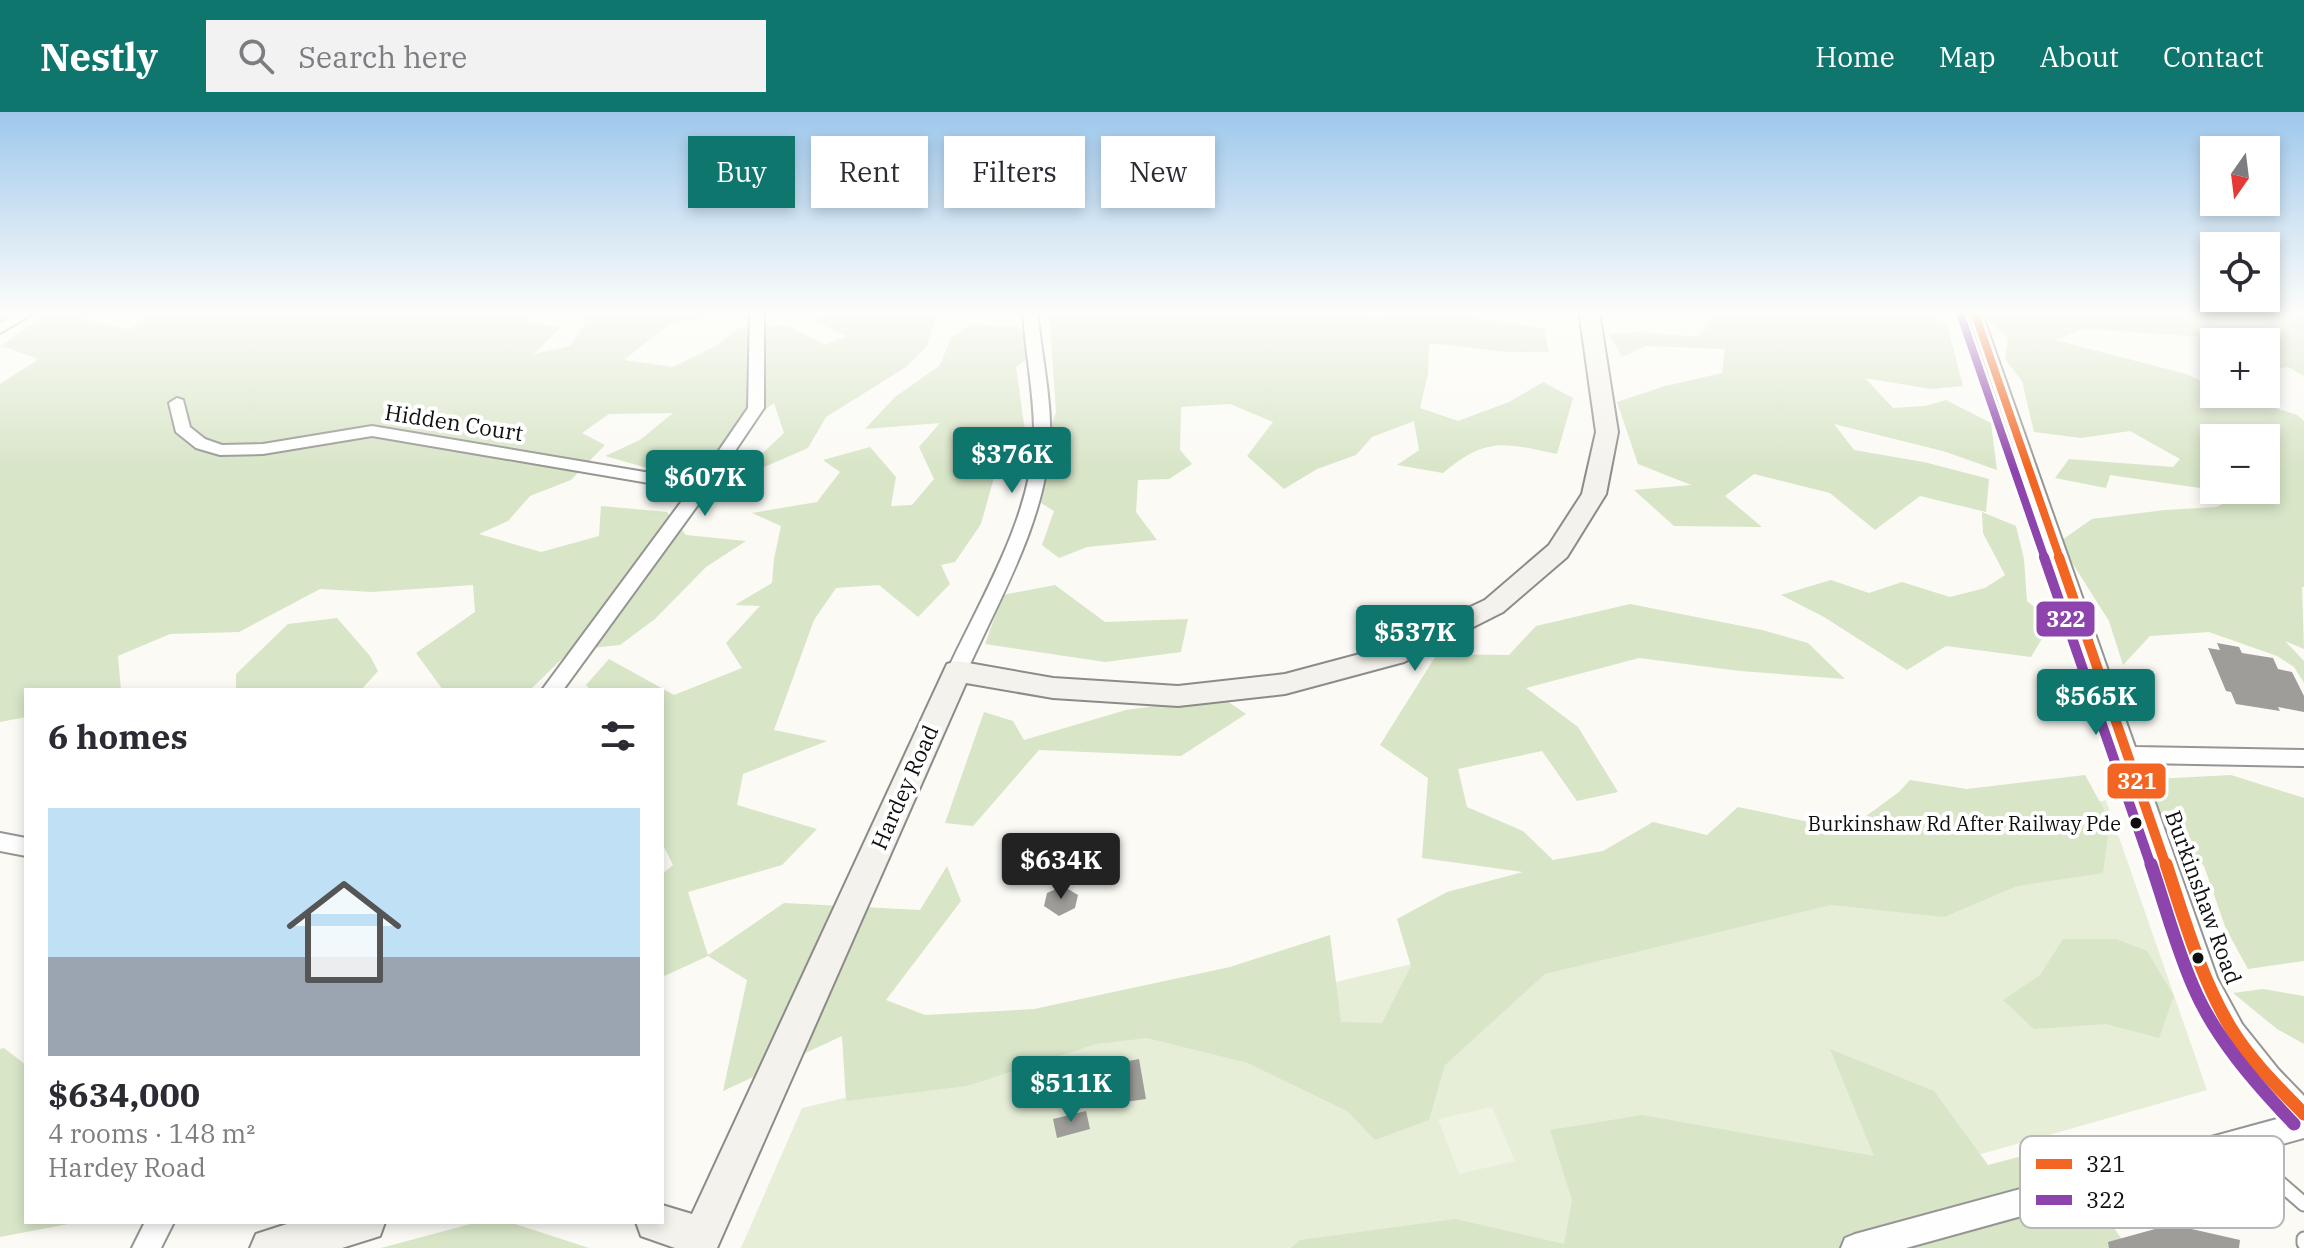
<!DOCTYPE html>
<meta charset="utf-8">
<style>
body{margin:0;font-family:"IBM Plex Serif",serif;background:#f2f2f3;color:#2b2b33;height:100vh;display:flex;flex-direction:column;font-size:30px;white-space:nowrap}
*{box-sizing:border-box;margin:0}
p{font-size:26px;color:#7c7c81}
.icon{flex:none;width:44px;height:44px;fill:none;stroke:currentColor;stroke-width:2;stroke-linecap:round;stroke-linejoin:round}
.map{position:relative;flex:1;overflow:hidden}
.side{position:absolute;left:24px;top:576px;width:640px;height:536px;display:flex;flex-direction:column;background:#fff;border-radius:0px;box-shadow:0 4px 12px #0003}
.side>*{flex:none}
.hud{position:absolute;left:688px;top:24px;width:760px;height:72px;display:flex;gap:16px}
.needle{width:52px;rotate:194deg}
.buttons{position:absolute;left:2200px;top:24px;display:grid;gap:16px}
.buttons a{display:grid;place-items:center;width:80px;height:80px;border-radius:0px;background:#fff;box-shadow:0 4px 12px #0003;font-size:40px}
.price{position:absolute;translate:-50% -68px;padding:0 18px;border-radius:8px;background:#0f766e;color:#fff;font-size:26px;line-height:52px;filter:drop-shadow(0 2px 4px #0008)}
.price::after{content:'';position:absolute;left:50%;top:48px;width:24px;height:18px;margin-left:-12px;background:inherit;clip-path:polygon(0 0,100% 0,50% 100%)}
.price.on{background:#222;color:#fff}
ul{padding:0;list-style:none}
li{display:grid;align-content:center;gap:16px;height:424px;padding:0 24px}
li+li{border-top:2px solid #e1e1e2}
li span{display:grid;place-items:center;height:248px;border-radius:0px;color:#555}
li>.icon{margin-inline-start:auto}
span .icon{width:144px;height:144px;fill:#fffc;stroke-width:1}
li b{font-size:34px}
h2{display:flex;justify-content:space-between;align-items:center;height:96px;padding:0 24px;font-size:34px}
.tag{padding:0 28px;border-radius:0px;background:#fff;box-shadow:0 4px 12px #0003;font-size:28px;line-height:72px}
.tag.on{background:#0f766e;color:#fff}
header{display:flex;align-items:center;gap:48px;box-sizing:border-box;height:112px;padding:0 40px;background:#0f766e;color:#fff}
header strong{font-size:38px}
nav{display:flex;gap:44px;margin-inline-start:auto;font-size:28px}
.search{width:560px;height:72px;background:#f2f2f3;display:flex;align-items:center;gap:20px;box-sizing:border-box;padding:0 28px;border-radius:0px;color:#7c7c81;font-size:30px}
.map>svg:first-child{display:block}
</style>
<header>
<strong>Nestly</strong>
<div class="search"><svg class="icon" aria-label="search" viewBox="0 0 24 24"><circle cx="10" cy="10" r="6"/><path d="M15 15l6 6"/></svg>Search here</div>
<nav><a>Home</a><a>Map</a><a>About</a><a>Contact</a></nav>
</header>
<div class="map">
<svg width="2304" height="1136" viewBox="0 0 2304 1136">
<rect width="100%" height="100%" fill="#fbfaf5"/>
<path fill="#e6eed8" d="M 2106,688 L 2207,978 L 1650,1136 L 741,1136 L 802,996 Z"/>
<path fill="#d8e5c7" d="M 50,199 L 99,199 L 83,208 L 131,217 L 152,199 L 531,199 L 527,210 L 562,215 L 533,242 L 570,234 L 587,207 L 580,199 L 720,199 L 708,206 L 672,210 L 624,248 L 673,255 L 714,235 L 740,215 L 787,213 L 825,233 L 846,224 L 816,209 L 828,199 L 921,199 L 935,206 L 927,234 L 906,255 L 826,305 L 808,336 L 734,368 L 784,321 L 774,291 L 745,312 L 727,345 L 658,359 L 605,344 L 640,328 L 673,301 L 609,302 L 582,321 L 605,333 L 571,368 L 530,384 L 508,409 L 479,422 L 541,440 L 599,424 L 601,394 L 667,400 L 686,423 L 746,429 L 706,455 L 655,507 L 620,533 L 571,538 L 530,578 L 443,578 L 416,541 L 475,500 L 473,473 L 372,480 L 320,477 L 239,520 L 170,522 L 118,544 L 121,578 L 26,578 L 26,605 L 0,610 L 0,272 L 39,247 L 1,234 Z
M 1049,199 L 1330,199 L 1375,207 L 1427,199 L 1544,216 L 1549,240 L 1508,240 L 1429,231 L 1428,261 L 1420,296 L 1458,309 L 1509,290 L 1543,270 L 1573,286 L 1557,342 C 1505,331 1487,324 1443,361 L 1397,353 L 1419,338 L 1414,309 L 1372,325 L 1356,343 L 1317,357 L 1284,377 L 1247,344 L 1273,310 L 1230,292 L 1181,295 L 1180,338 L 1192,352 L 1169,367 L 1138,368 L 1136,400 L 1157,428 L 1087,435 L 1059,446 L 1042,433 L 1054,399 L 1028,383 L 1056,300 Z
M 1697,199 L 1923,199 L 1947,213 L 1963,274 L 1931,277 L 1865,266 L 1893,296 L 1925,294 L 1946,288 L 1991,311 L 1997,358 L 1943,339 L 1834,312 L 1854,338 L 1924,350 L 1989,367 L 1986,400 L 1920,384 L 1875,418 L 1830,381 L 1754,362 L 1725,384 L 1762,415 L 1674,414 L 1634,378 L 1691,373 L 1638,352 L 1617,290 L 1665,274 L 1722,261 L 1725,237 L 1646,234 L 1622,245 L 1609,222 L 1638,220 L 1698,225 L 1714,203 Z
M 1985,199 L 2293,199 L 2304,207 L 2304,264 L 2288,255 L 2266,258 L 2266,230 L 2218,230 L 2208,225 L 2084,217 L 2055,228 L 2186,262 L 2214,275 L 2214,282 L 2233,282 L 2297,303 L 2304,309 L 2304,475 L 2302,475 L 2304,537 L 2285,529 L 2304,549 L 2304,571 L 2294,555 L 2277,544 L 2209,520 L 2150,524 L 2123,553 L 2109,509 L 2059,430 L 2092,407 L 2165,398 L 2216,395 L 2242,383 L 2215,378 L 2266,378 L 2266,326 L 2214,326 L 2214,378 L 2110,363 L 2106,376 L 2055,366 L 2069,347 L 2173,355 L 2180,347 L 2130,319 L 2081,326 L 2034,320 L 2022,269 L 2005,247 L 2008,226 L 1982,203 Z
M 971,212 L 1018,215 L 1042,237 L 1016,255 L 1025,319 L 998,351 L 981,412 L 955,450 L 941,453 L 950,472 L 918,505 L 879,473 L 836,476 L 814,508 L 774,618 L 827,629 L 743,662 L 737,693 L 817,717 L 782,753 L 688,780 L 708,843 L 784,791 L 920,798 L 947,754 L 961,789 L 886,888 L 925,903 L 1034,897 L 1230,855 L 1330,823 L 1341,910 L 1382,911 L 1411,854 L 1397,807 L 1447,780 L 1523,760 L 1422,746 L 1428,666 L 1380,633 L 1437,542 L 1509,543 L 1536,514 L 1630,492 L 1762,518 L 1808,531 L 1845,567 L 1740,559 L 1639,546 L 1526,576 L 1578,615 L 1618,680 L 1577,689 L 1542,639 L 1458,657 L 1467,695 L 1523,719 L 1553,748 L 1603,739 L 1653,710 L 1707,723 L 1738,695 L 1847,718 L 1899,680 L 1910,668 L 1967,677 L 2085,663 L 2110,708 L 2103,761 L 2017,774 L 1944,805 L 1831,793 L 1545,862 L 1445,953 L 1429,1008 L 1375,1028 L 1347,999 L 1248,951 L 1147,926 L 1096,932 L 967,974 L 846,989 L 842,924 L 723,979 L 747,868 L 708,844 L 662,865 L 662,762 L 673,753 L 662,731 L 662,578 L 591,578 L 586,573 L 609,547 L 674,583 L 742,556 L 726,531 L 760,494 L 735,493 L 772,471 L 774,447 L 781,414 L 752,401 L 817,390 L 840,360 L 823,348 L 870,335 L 896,365 L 891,394 L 912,393 L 934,367 L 919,335 L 940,311 L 865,317 L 895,285 L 939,254 L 952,225 Z
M 1982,400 L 2016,414 L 2024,447 L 2027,489 L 2052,510 L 2031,545 L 1946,534 L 1907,558 L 1824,505 L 1781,483 L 1831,468 L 1869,481 L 1902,470 L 1950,485 L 1985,476 L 2005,463 L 1983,421 Z
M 1055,473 L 1105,510 L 1188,507 L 1181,540 L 1105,550 L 985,532 L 1003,483 Z
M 337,506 L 370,544 L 378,559 L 361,578 L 236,578 L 236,562 L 288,512 Z
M 1221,585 L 1246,602 L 1181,644 L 1039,638 L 973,714 L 945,711 L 984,600 L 1013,609 L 1024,628 L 1126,598 Z
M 2231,663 L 2304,686 L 2304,849 L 2248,857 L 2226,817 L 2204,754 L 2155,700 L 2136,668 Z
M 2063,827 L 2116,827 L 2147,839 L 2174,884 L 2159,926 L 2106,912 L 2034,917 L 2003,888 L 2040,863 Z
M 2263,877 L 2304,884 L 2304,932 L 2277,917 L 2233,881 Z
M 4,936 L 26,953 L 26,1110 L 79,1110 L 0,1125 L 0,937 Z
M 1830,937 L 1934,979 L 1988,1053 L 2080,1029 L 2127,1081 L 2102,1099 L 2128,1136 L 1291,1136 L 1300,1128 L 1455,1107 L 1564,1132 L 1572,1088 L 1550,1018 L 1642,1003 L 1874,1044 Z
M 478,1110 L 509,1110 L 589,1136 L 381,1136 Z"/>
<path fill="#eff3e1" d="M 1492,995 L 1515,1049 L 1459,1062 L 1438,1007 Z"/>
<path fill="#9f9d9a" d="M 2217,531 L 2239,535 L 2242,541 L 2273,546 L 2278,557 L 2292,560 L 2304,584 L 2304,600 L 2278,595 L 2280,599 L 2236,592 L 2231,580 L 2226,579 L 2208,536 L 2220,538 Z
M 1063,774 L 1078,783 L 1075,796 L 1059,804 L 1044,794 L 1047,781 Z
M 1139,947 L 1146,987 L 1089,995 L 1085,957 Z
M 1086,999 L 1090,1017 L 1057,1026 L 1053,1007 Z
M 2152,1108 L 2240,1128 L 2239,1136 L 2109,1136 L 2108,1130 L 2155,1117 Z"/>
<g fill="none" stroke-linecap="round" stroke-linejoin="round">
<defs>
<path id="lane" d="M 2237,1034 L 2304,1092
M 2304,1127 L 2304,1131"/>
<path id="street" d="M 20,199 L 37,199 L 0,221 L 0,211 Z
M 750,199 L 764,199 L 764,296 L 708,379 L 563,578 L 542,578 L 690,378 L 372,324 L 263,342 L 220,343 L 196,336 L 176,320 L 169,291 L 177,286 L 183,288 L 190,315 L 205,327 L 222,333 L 263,332 L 372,314 L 698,369 L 748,296 Z
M 1023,199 L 1037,199 C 1041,238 1052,290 1050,328 C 1045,410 1000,485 967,559 L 964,564 L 950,564 L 947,559 C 981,486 1030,408 1034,326 C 1035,285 1025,240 1023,199 Z
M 1967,199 L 1981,199 L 2135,635 L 2304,638 L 2304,654 L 2141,651 L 2217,866 L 2242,912 L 2278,957 L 2304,984 L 2304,1026 L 1906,1136 L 1841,1136 L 1845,1126 L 1855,1122 L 2288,1004 C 2249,963 2218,921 2194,869 Z
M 0,721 L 26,726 L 26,744 L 0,739 Z
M 145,1110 L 174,1110 L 161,1136 L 132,1136 Z"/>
<path id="secondary" d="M 1579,199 L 1599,199 L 1618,320 L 1606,382 L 1567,445 L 1503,500 L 1404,550 L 1285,582 L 1178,594 L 1053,586 L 966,571 L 717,1136 L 675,1136 L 641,1124 L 636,1110 L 662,1110 L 662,1093 L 692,1102 L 947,552 L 957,549 L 1053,566 L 1178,574 L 1285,562 L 1386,535 L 1485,488 L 1549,433 L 1582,382 L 1596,320 Z
M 293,1110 L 385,1110 L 380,1124 L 342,1136 L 250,1136 L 256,1122 Z"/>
</defs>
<use href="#lane" stroke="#959593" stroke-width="17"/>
<use href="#street" stroke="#959593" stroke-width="4"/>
<use href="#secondary" stroke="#8c8b89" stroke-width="4"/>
<use href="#lane" stroke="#fefefe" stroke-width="13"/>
<use href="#street" fill="#fefefe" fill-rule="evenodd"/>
<use href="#secondary" fill="#f4f2ec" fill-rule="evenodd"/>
<defs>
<path id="bus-1-far2" d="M 1974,199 L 2060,447"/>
<path id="bus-1-far1" d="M 2059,445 L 2166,754"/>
<path id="bus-1" d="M 2166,752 C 2185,809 2201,867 2232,918 C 2251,949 2279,976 2304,1002"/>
<path id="bus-2-far2" d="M 1961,204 L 2045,447"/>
<path id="bus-2-far1" d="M 2044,445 L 2151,754"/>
<path id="bus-2" d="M 2151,752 C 2165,793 2176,835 2193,874 C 2215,926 2256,972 2294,1012"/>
</defs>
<use href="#bus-1-far2" stroke="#fff" stroke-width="13"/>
<use href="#bus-1-far1" stroke="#fff" stroke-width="16"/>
<use href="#bus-1" stroke="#fff" stroke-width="19"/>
<use href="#bus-2-far2" stroke="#fff" stroke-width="13"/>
<use href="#bus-2-far1" stroke="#fff" stroke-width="16"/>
<use href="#bus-2" stroke="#fff" stroke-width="19"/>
<use href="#bus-1-far2" stroke="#f26522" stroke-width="8"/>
<use href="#bus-1-far1" stroke="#f26522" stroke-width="10"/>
<use href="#bus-1" stroke="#f26522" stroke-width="13"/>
<use href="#bus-2-far2" stroke="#8e44ad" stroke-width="8"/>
<use href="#bus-2-far1" stroke="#8e44ad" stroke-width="10"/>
<use href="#bus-2" stroke="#8e44ad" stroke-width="13"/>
</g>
<linearGradient id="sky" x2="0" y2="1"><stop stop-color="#9ec8ec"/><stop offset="0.56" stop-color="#fdfdfa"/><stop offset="1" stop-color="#fdfdfa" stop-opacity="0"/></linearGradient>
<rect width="2304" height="358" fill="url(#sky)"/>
<g fill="#0f0f0f" stroke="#fff" stroke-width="3">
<circle cx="2136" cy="711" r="7"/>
<circle cx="2198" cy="846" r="7"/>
</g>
<g text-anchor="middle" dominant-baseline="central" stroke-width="8" stroke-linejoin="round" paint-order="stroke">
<g font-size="20" fill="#0f0f0f" stroke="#fff" text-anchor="end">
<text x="2121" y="711">Burkinshaw Rd After Railway Pde</text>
</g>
<g font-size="22" fill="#0f0f0f" stroke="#fff">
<text transform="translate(454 310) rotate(9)">Hidden Court</text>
<text transform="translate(904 675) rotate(-66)">Hardey Road</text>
<text transform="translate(2204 785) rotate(70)">Burkinshaw Road</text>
</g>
</g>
<rect x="2020" y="1024" width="264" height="92" rx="12" fill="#fff" stroke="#b7b7b7" stroke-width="2"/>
<rect x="2036" y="1047" width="36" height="10" fill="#f26522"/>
<rect x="2036" y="1083" width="36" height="10" fill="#8e44ad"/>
<g font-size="22" fill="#0f0f0f">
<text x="2086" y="1060">321</text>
<text x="2086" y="1096">322</text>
</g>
<g stroke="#fff" stroke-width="3">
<rect x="2035" y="488" width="61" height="38" rx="8" fill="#8e44ad"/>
<rect x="2106" y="650" width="61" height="38" rx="8" fill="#f26522"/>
</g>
<g font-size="22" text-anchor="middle" font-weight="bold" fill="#fff">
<text x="2066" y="515">322</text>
<text x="2137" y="677">321</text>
</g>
</svg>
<div class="buttons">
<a><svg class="needle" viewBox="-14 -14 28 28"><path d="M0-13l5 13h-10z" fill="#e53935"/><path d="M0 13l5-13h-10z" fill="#7c7c81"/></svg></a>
<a><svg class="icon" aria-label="locate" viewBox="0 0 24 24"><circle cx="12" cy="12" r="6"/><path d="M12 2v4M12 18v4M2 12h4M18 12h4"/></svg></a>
<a>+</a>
<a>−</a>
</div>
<b class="price" style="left:1012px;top:383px">$376K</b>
<b class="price" style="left:705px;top:406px">$607K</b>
<b class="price" style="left:1415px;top:561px">$537K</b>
<b class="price" style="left:2096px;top:625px">$565K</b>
<b class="price on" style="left:1061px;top:789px">$634K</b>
<b class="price" style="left:1071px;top:1012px">$511K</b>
<div class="hud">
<a class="tag on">Buy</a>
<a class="tag">Rent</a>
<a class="tag">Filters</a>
<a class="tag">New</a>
</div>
<section class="side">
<h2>6 homes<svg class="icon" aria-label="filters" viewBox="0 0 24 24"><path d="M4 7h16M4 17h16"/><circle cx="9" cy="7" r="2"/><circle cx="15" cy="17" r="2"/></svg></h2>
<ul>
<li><span style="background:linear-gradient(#bfe0f5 60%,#9aa5b1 0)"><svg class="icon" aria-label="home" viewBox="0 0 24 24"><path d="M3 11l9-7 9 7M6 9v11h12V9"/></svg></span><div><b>$634,000</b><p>4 rooms · 148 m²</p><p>Hardey Road</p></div></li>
</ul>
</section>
</div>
